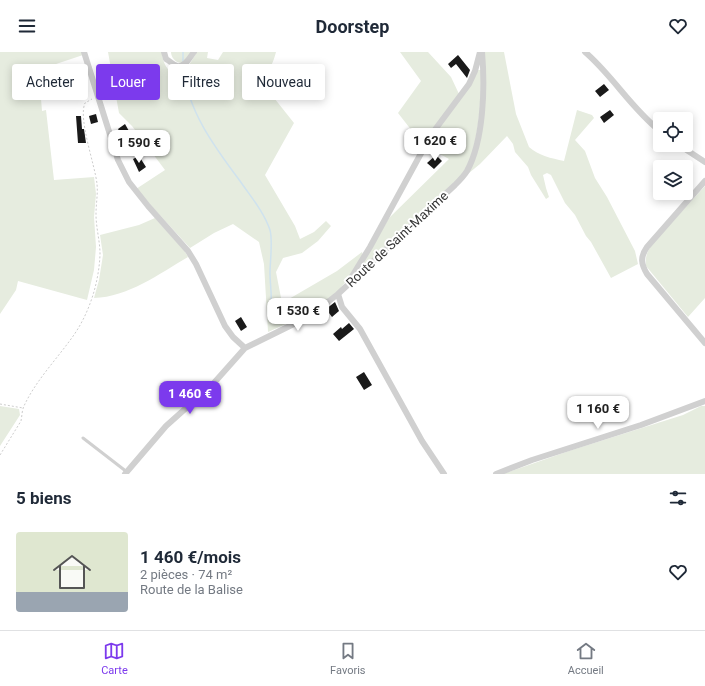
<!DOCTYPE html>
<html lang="fr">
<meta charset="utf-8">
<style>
body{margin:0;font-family:Roboto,sans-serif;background:#f2f2f3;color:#1f2937;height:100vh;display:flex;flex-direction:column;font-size:15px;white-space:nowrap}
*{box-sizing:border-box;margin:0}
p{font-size:13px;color:#747a83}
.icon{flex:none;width:22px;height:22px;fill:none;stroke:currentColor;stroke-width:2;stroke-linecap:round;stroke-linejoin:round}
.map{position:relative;height:422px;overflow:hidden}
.sheet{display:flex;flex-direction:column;background:#fff;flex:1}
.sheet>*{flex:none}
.banner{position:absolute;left:12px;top:12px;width:400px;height:36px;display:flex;gap:8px}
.tools{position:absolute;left:653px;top:60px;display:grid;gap:8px}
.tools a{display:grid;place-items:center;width:40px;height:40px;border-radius:4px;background:#fff;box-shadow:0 2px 10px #0003;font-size:20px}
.price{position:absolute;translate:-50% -34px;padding:0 9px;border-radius:8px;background:#fff;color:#222;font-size:13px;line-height:26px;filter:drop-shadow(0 1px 2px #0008)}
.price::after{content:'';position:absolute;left:50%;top:24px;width:12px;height:9px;margin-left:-6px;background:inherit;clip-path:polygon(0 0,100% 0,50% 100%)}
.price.on{background:#7c3aed;color:#fff}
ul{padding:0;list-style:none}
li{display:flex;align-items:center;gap:12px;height:100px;padding:0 16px}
li span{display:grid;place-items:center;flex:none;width:112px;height:80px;border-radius:4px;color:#555}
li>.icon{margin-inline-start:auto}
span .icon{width:48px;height:48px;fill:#fffc;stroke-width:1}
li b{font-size:17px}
h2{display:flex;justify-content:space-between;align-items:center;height:48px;padding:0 16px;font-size:17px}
.tag{padding:0 14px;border-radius:4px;background:#fff;box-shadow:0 2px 10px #0003;font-size:14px;line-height:36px}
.tag.on{background:#7c3aed;color:#fff}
header{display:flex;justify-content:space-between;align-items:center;height:52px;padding:0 16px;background:#fff;font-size:18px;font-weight:700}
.tab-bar{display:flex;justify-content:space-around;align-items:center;height:56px;border-top:1px solid #e0e1e3;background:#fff;font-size:11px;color:#747a83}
.tab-bar a{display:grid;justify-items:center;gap:2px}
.tab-bar .on{color:#7c3aed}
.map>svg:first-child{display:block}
</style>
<header><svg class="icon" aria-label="menu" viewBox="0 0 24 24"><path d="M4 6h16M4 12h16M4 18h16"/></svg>Doorstep<svg class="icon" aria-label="heart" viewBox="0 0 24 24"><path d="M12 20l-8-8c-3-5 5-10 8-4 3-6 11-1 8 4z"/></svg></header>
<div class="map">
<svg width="705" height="422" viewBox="0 0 705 422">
<rect width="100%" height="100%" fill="#fff"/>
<path fill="#e6ecdf" d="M 0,0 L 81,0 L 83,3 L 38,18 L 44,34 L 40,35 L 42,59 L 46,58 L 54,128 L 94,125 L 96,142 L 94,165 L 96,195 L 94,218 L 87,248 L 18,229 L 16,238 L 0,262 Z
M 108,0 L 162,0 C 162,9 169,26 181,21 C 188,17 193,6 197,0 L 208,0 L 207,6 L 218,8 L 223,0 L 276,0 C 273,12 269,20 259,27 L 294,71 L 265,123 L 295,174 L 300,187 L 314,180 L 326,169 L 331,174 L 318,189 L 302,201 L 283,206 L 276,220 L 282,251 L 337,219 L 362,200 L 363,203 L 347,228 L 339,238 L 311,261 L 268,280 L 264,212 L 259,190 L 233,172 L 214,181 L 190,196 L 136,137 L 165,118 L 132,74 L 119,61 Z
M 171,0 L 191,0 C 189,3 188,7 185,9 C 179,14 171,7 171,0 Z
M 400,0 L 428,0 L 451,25 L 459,42 L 423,93 L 398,61 L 421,29 Z
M 484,0 L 504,0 L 516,62 L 529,95 C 539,104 551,106 564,109 L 577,58 L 592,63 L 594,66 L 575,88 L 585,99 L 595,126 L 607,145 L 635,199 L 638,212 L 611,226 L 591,190 L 586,184 L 575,163 L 565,151 L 551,123 L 547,121 L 543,123 L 546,136 L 549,145 L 546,147 L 531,123 L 528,115 L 515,100 L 513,92 L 507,84 L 480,112 L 469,121 L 477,95 Z
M 478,18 L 481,18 C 481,47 479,100 462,123 L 354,225 L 389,166 L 449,107 L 427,95 L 432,85 Z
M 705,134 L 705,246 L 688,265 L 646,214 C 645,205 647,200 652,192 Z
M 155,166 L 184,198 L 188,205 C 159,222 128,245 94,246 L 99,228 L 103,203 L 100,183 L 139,173 Z
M 0,354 L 19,357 L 20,363 L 0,394 Z
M 701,354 L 705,354 L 705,422 L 503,422 L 569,399 L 683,363 Z"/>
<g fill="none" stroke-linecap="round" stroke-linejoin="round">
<path stroke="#cfe2ee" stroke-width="1.5" d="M 183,0 L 183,10
M 184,16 C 186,57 216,97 240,129 C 251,145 264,160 270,178 C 273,189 270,209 270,221 C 270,234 273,247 270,260"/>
</g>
<path fill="#1a1a1a" d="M 458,3 L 470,18 L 467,26 L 456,12 L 451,16 L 448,12 Z
M 68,13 L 69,16 L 76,14 L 78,18 L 60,25 L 58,19 L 65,16 L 64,14 Z
M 75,30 L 79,38 L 80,46 L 77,48 L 69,33 Z
M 604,32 L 609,38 L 600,45 L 595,39 Z
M 108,33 L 114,45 L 107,48 L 102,36 Z
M 610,58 L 614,63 L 604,71 L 600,65 Z
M 96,62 L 98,70 L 91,72 L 89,64 Z
M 76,64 L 81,64 L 82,77 L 84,77 L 86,91 L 78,91 Z
M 125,72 L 134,88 L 126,92 L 118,77 Z
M 436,103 L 442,109 L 434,117 L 427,111 Z
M 139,104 L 146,115 L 139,120 L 133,107 Z
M 335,250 L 339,259 L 332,265 L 326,257 Z
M 241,265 L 247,275 L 241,279 L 235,269 Z
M 349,271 L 354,277 L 339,289 L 333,282 L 341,275 L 342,277 Z
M 364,320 L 372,333 L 364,338 L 356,325 Z"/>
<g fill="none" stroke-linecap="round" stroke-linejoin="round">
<path stroke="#cdcdcd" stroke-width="1" stroke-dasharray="2 2" stroke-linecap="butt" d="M 0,352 L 23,356
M 0,403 L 21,369 C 22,364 22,358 24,354 C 35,330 55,309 71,287 C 89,263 99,231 100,202 C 100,189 96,176 96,162 C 96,152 98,142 97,132 C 95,113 78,67 85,51 L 92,47"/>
<path stroke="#d0d0d0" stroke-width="3" d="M 83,386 L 127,420"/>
<path stroke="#d0d0d0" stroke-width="6" d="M 84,0 L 118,108 L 129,130 L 148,154 L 188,199 L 196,212 L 225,274 L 233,285 L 245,296
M 164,0 L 166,7 C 170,9 173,13 177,14 C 185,16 190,5 194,0
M 585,0 C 613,24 631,56 660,79
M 679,93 L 705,110
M 705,129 L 647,195 C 640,205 641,212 647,222 L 705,291
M 351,226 L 370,195 L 431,83 L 469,32 L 475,19 L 480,0
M 125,422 L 166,374 L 213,332 L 245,296 L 310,264 L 338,242
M 444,422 L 422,389 L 360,277 L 342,255 L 338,242 L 455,133 C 459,129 464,124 467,119 C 484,88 485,34 482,0
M 496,422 L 532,408 L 641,373 L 705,349"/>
</g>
<g text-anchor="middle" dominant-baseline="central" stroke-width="4" stroke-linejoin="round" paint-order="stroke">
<g font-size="13" fill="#333" stroke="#fff">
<text transform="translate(397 187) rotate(-43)">Route de Saint-Maxime</text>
</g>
</g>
</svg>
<div class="tools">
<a><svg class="icon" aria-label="locate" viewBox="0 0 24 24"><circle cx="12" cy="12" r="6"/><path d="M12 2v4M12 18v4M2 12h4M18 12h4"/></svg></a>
<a><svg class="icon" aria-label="layers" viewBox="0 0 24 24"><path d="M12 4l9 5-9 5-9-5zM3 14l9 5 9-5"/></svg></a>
</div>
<b class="price" style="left:435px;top:110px">1 620 €</b>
<b class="price" style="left:139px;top:112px">1 590 €</b>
<b class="price" style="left:298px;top:280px">1 530 €</b>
<b class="price on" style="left:190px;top:363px">1 460 €</b>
<b class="price" style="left:598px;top:378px">1 160 €</b>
<div class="banner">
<a class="tag">Acheter</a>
<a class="tag on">Louer</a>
<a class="tag">Filtres</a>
<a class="tag">Nouveau</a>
</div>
</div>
<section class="sheet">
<h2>5 biens<svg class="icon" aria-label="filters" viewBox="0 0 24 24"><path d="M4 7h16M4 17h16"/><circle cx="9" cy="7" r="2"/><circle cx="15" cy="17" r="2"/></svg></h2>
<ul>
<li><span style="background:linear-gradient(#dfe7d0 75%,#9aa5b1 0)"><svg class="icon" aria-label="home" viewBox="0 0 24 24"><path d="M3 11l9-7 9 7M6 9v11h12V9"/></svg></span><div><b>1 460 €/mois</b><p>2 pièces · 74 m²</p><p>Route de la Balise</p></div><svg class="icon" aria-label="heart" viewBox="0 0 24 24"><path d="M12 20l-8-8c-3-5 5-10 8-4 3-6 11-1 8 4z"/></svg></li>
</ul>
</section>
<nav class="tab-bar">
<a class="on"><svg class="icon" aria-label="map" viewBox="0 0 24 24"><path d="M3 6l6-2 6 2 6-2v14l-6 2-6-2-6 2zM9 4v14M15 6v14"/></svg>Carte</a>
<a><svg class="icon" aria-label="saved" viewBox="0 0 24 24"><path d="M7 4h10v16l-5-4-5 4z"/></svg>Favoris</a>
<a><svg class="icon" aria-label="home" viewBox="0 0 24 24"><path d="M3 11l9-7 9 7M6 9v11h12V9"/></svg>Accueil</a>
</nav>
